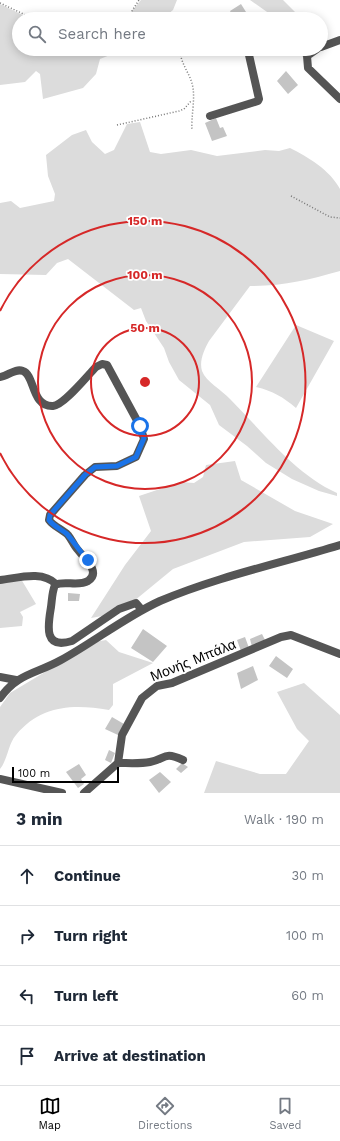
<!DOCTYPE html>
<meta charset="utf-8">
<style>
:root{--surface:#fff;--page:#f2f2f3;--text:#1f2937;--muted:#747a83;--line:#e0e1e3;--accent:#000}
body{margin:0;font-family:"Work Sans",sans-serif;background:var(--page);color:var(--text)}
.scale{position:absolute;left:12px;bottom:10px;width:107px;box-sizing:border-box;padding-left:4px;border:2px solid #000;border-top:0;font-size:11px;line-height:14px;white-space:nowrap;color:#000;-webkit-text-stroke:3px #fff;paint-order:stroke}
.stop{position:absolute;width:12px;height:12px;margin:-9px;border:3px solid #1a73e8;border-radius:50%;background:#fff}
.stop.end{background:#1a73e8;border-color:#fff;box-shadow:0 1px 4px #0008}
.list{margin:0;padding:0;list-style:none}
h2{display:flex;justify-content:space-between;align-items:center;height:52px;margin:0;padding:0 16px;font-size:17px}
h2 small{font-size:13px;font-weight:400;color:var(--muted)}
.list li{display:grid;grid-template-columns:26px 1fr auto;gap:12px;align-items:center;box-sizing:border-box;height:60px;padding:0 16px;border-top:1px solid var(--line)}
.list b{display:block;font-size:15px;white-space:nowrap}
.list em{font-size:13px;font-style:normal;color:var(--muted)}
.icon{flex:none;width:22px;height:22px;fill:none;stroke:currentColor;stroke-width:2;stroke-linecap:round;stroke-linejoin:round}
.map{position:relative;flex:none;width:340px;height:793px;overflow:hidden}
.search{position:absolute;background:var(--surface);box-shadow:0 2px 10px #0003;left:12px;right:12px;top:12px;height:44px;display:flex;align-items:center;gap:10px;box-sizing:border-box;padding:0 14px;border-radius:22px;color:var(--muted);font-size:15px}
.sheet{height:292px;background:var(--surface)}
nav{display:flex;justify-content:space-around;align-items:center;box-sizing:border-box;height:56px;border-top:1px solid var(--line);background:var(--surface);font-size:11px;color:var(--muted)}
nav a{display:grid;justify-items:center;gap:2px}
nav .on{color:var(--accent)}
.map>svg:first-child{display:block}
.green{fill:#dcdcdc}
.building{fill:#c4c4c4}
.lines{fill:none;stroke-linecap:round;stroke-linejoin:round}
.path{stroke:#777;stroke-width:1.5;stroke-dasharray:1 2;stroke-linecap:butt}
.minor{stroke:#555;stroke-width:8}
.route{stroke:#1a73e8;stroke-width:5}
.ring{fill:none;stroke:#d62828;stroke-width:2}
.labels{text-anchor:middle;stroke-width:3.5;stroke-linejoin:round;paint-order:stroke}
.street-label{font-size:14px;fill:#000;stroke:#fff}
.centre{fill:#d62828;stroke:#fff;stroke-width:2}
.ring-label{font-size:12px;text-anchor:middle;font-weight:bold;fill:#d62828;stroke:#fff;stroke-width:3.5;stroke-linejoin:round;paint-order:stroke}
</style>
<div class="map">
<svg width="340" height="793" viewBox="0 0 340 793">
<rect width="100%" height="100%" fill="#fff"/>
<path class="green" d="M141 0H177L173 10 162 19H125Z
M250 0H283L302 19H277Z
M0 4 31 19H19V49H125L100 59 96 74 83 88 43 99 40 74 36 71 25 82 0 85Z
M140 122 150 152 161 154 191 150 217 156 265 150 279 151 290 148C308 157 330 170 340 189V271C308 280 284 286 250 286L209 341C204 350 199 361 202 371 206 382 222 390 230 399 263 432 294 473 337 493V496L319 491 292 479 266 463 247 446 219 425 210 405 179 380 169 362 164 348 146 321 141 308 134 310 68 259 57 263 46 275 0 274V203L11 201 20 208 54 201 55 194 48 176 46 155 72 135 86 130 92 142 105 154 114 150 127 124Z
M296 325 334 341 296 408C283 397 273 391 256 387Z
M235 461 241 480 295 511 333 524 310 537 244 542 173 569 134 601 116 606 102 616 91 618 125 565 151 531 139 496 181 482 194 483 203 477 206 465Z
M21 579 36 604 20 612 23 617 22 626 0 628V583Z
M106 640 119 652 153 663 113 684V705L109 710C73 704 41 705 16 735 8 744 8 759 0 769V707L10 693 95 642Z
M304 683 340 715V793H204L216 761 260 774H286L309 741 297 729 277 692Z"/>
<path class="building" d="M241 4 246 12 234 19 230 11Z
M286 71 298 85 288 94 277 81Z
M216 118 220 128 223 127 227 136 212 141 205 123Z
M68 593 80 594 79 601H68Z
M143 629 167 646 153 662 131 648Z
M262 634 266 642 252 647 250 639Z
M245 637 249 648 241 651 237 640Z
M276 656 293 669 287 678 269 666Z
M253 666 258 680 241 689 237 673Z
M112 717 124 724 118 735 105 729Z
M109 750 115 753 111 763 105 760Z
M182 763 188 767 181 773 176 769Z
M79 764 86 775 81 779 84 784 78 788 66 772Z
M160 772 171 782 159 793 149 780Z"/>
<g class="lines">
<path class="path" d="M0 3 34 19
M123 19 130 14 139 0
M180 49C180 64 191 74 193 88 195 101 191 117 192 130
M117 125 179 111 184 109 191 101
M291 196 330 217 340 218"/>
<path class="minor" d="M321 47 340 40
M296 49 308 54
M317 49 307 56 308 68 340 99
M210 116 258 101 259 99 249 55 251 49
M0 377C8 376 15 368 23 371 35 375 31 407 53 406 64 405 87 376 96 367L102 364 107 365 140 426 144 439 136 457 117 466 95 467 85 475 50 515 49 520C54 527 62 529 68 535 72 540 74 546 78 550 83 557 102 572 88 581 78 587 64 580 55 585 52 592 52 600 51 607 48 625 43 650 72 641L119 609 136 603 142 610
M0 580C18 578 42 570 56 584
M0 677 16 680
M0 698C18 673 36 674 61 660 94 642 125 617 160 601 216 577 281 563 340 545
M118 763C128 763 140 764 150 762 166 759 163 751 183 760
M0 779 62 793
M84 793 118 763 122 735 142 698 157 686 172 683 281 637 291 635 340 654"/>
</g>
<g class="lines">
<path class="route" d="M88 560C80 552 74 542 67 534 61 529 53 526 49 520L50 515 85 475 95 467 117 466 136 457 144 438 140 426"/>
</g>
<g class="ring">
<circle cx="145" cy="382" r="54"/>
<circle cx="145" cy="382" r="107"/>
<path d="M0 311A161 161 0 1 1 0 453"/>
</g>
<g class="labels">
<g class="street-label">
<text transform="translate(193 660) rotate(-22)" y="5">Μονής Μπάλα</text>
</g>
</g>
<circle cx="145" cy="382" r="6" class="centre"/>
<g class="ring-label">
<text x="145" y="225">150 m</text>
<text x="145" y="279">100 m</text>
<text x="145" y="332">50 m</text>
</g>
</svg>
<div class="scale">100 m</div>
<div class="stop" style="left:140px;top:426px"></div>
<div class="stop end" style="left:88px;top:560px"></div>
<div class="search"><svg class="icon" aria-label="search" viewBox="0 0 24 24"><circle cx="10" cy="10" r="6"/><path d="M15 15l6 6"/></svg>Search here</div>
</div>
<section class="sheet">
<h2>3 min<small>Walk · 190 m</small></h2>
<ul class="list">
<li><svg class="icon" aria-label="ahead" viewBox="0 0 24 24"><path d="M12 20V5M6 11l6-6 6 6"/></svg><div><b>Continue</b></div><em>30 m</em></li>
<li><svg class="icon" aria-label="right" viewBox="0 0 24 24"><path d="M7 20v-9h11M14 6l5 5-5 5"/></svg><div><b>Turn right</b></div><em>100 m</em></li>
<li><svg class="icon" aria-label="left" viewBox="0 0 24 24"><path d="M17 20v-9H6M10 6l-5 5 5 5"/></svg><div><b>Turn left</b></div><em>60 m</em></li>
<li><svg class="icon" aria-label="arrive" viewBox="0 0 24 24"><path d="M6 21V4h12l-3 4 3 4H6"/></svg><div><b>Arrive at destination</b></div></li>
</ul>
</section>
<nav>
<a class="on"><svg class="icon" aria-label="map" viewBox="0 0 24 24"><path d="M3 6l6-2 6 2 6-2v14l-6 2-6-2-6 2zM9 4v14M15 6v14"/></svg>Map</a>
<a><svg class="icon" aria-label="directions" viewBox="0 0 24 24"><path d="M12 3l9 9-9 9-9-9zM9 14v-3h6M13 9l2 2-2 2"/></svg>Directions</a>
<a><svg class="icon" aria-label="saved" viewBox="0 0 24 24"><path d="M7 4h10v16l-5-4-5 4z"/></svg>Saved</a>
</nav>
